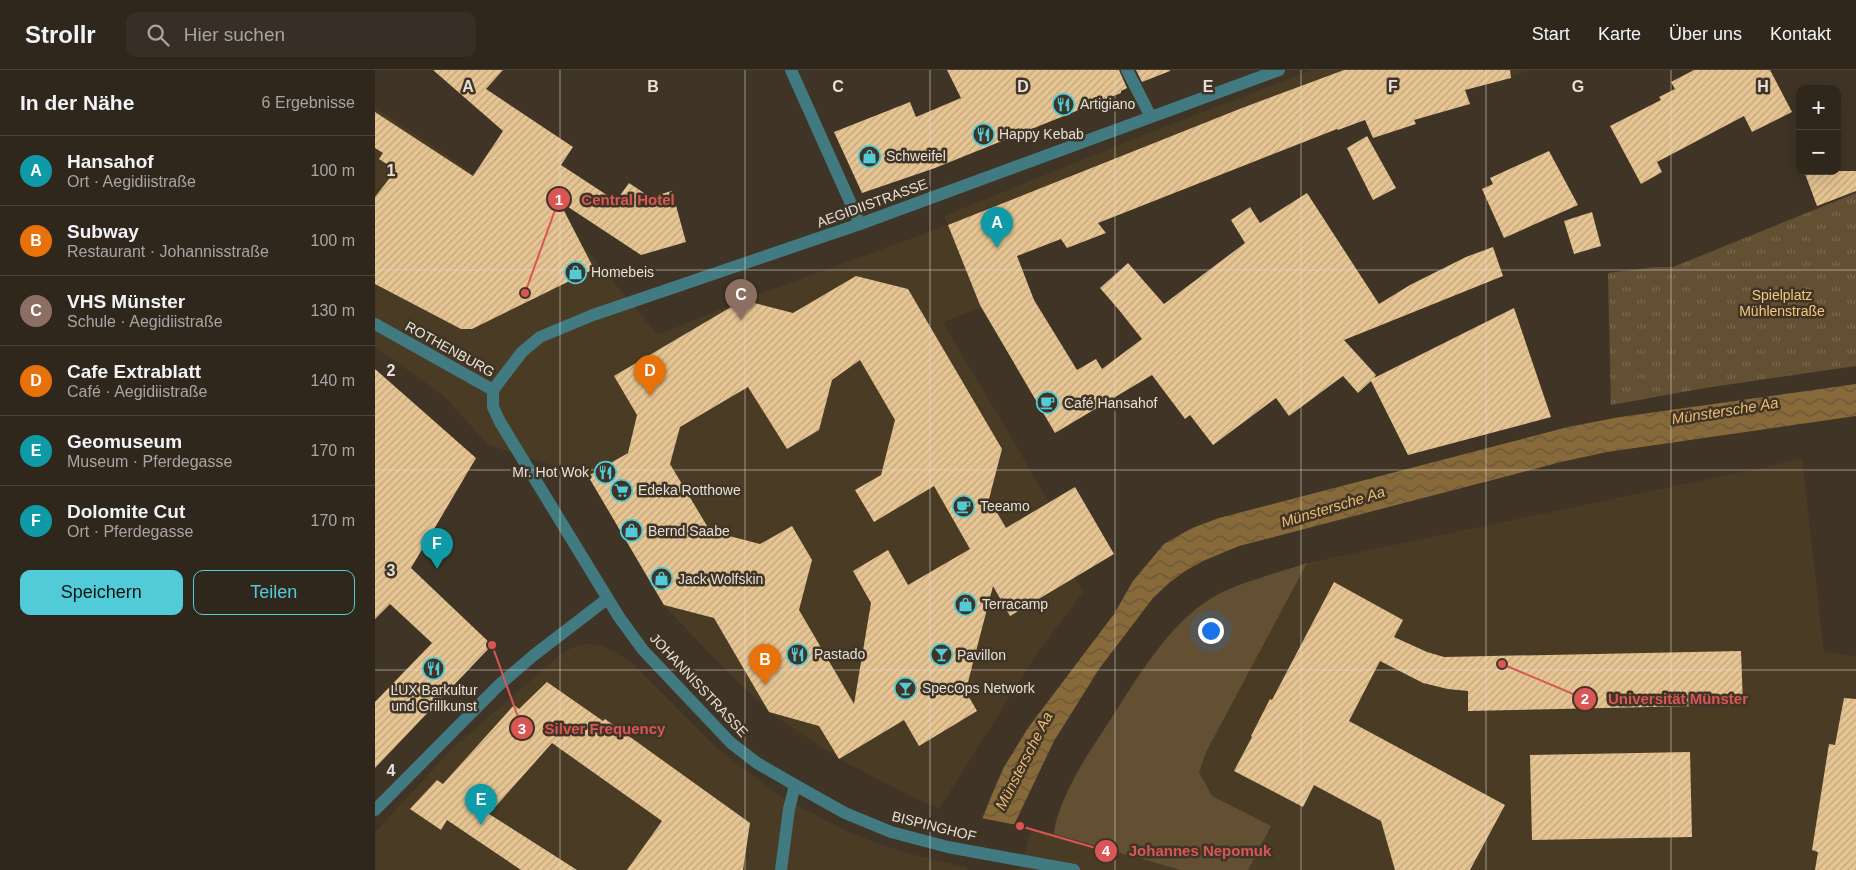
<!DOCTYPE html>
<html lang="de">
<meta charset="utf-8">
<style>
:root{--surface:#2f271c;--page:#372f25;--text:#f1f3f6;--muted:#a7a5a3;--line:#4a443b;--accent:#52cbd9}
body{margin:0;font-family:Arial,sans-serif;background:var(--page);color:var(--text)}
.controls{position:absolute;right:15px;top:15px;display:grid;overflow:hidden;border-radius:10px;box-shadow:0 5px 20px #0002}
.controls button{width:45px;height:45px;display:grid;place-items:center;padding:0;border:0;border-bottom:1px solid var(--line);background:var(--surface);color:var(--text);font:25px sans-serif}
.you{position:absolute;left:835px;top:560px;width:18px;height:18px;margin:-12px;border:4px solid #fff;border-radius:50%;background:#1a73e8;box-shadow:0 0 0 8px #1a73e833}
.badge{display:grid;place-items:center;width:32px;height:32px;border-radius:50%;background:var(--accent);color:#fff;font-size:16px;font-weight:700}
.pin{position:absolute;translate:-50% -41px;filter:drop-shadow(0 1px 2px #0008)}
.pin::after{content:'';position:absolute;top:26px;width:18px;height:15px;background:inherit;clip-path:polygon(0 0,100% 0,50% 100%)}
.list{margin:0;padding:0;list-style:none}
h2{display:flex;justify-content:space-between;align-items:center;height:65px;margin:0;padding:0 20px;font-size:21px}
h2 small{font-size:16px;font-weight:400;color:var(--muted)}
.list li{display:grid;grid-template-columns:32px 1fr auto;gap:15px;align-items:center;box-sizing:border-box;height:70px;padding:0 20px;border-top:1px solid var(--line)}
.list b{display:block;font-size:19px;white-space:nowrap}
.list p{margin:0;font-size:16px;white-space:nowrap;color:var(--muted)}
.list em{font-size:16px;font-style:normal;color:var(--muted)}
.actions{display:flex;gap:10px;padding:15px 20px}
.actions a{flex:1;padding:11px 0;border:1px solid var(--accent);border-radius:10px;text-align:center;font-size:18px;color:var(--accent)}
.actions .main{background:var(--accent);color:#111}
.icon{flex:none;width:28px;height:28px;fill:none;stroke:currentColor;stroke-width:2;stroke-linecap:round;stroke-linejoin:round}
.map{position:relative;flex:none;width:1481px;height:800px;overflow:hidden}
header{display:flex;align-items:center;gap:30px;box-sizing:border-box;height:70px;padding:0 25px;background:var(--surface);border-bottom:1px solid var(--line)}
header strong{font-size:24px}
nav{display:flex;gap:28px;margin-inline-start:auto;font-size:18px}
.search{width:350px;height:45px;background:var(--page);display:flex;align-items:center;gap:12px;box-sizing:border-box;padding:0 18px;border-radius:10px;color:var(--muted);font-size:19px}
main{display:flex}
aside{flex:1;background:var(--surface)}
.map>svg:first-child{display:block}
.built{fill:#4a3b25}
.grass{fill:#635033}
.park{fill:url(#park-tufts)}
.water{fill:url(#water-waves)}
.pier{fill:#3f3425}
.building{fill:url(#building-hatch);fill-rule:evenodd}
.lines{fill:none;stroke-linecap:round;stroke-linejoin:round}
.minor{stroke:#417a81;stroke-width:12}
.grid{fill:none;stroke:#e7e0d7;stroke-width:1;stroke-opacity:0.55}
.labels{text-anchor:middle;stroke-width:5;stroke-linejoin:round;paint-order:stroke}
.poi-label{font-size:14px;fill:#e7e0d7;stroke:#3f3425;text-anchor:start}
.street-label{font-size:14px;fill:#e7e0d7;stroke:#3f3425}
.park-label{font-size:14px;fill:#f7c77e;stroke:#3f3425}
.water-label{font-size:15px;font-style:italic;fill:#ecbc73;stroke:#3f3425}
.grid-label{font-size:16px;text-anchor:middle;font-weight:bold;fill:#e7e0d7;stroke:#3f3425;stroke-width:5;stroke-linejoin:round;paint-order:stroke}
.leader{fill:none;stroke:#da5654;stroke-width:2}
.callout-dot{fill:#da5654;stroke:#3f3425;stroke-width:2}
.mark-label{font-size:15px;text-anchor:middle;font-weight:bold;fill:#fff}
.callout-label{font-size:15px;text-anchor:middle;font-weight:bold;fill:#da5654;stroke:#3f3425;stroke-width:5;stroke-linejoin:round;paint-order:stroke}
</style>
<header>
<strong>Strollr</strong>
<div class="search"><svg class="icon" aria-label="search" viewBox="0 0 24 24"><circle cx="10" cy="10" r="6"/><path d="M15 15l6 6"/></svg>Hier suchen</div>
<nav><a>Start</a><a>Karte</a><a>Über uns</a><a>Kontakt</a></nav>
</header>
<main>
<aside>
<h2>In der Nähe<small>6 Ergebnisse</small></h2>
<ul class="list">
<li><span class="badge" style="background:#0f9aa8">A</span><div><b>Hansahof</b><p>Ort · Aegidiistraße</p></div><em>100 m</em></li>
<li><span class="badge" style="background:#e8710a">B</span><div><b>Subway</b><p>Restaurant · Johannisstraße</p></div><em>100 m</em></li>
<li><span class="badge" style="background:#8d6e63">C</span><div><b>VHS Münster</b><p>Schule · Aegidiistraße</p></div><em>130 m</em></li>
<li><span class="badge" style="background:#e8710a">D</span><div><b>Cafe Extrablatt</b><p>Café · Aegidiistraße</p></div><em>140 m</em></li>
<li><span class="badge" style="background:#0f9aa8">E</span><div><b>Geomuseum</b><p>Museum · Pferdegasse</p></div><em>170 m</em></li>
<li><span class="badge" style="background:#0f9aa8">F</span><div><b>Dolomite Cut</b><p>Ort · Pferdegasse</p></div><em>170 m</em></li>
</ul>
<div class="actions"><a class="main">Speichern</a><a>Teilen</a></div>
</aside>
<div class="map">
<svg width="1481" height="800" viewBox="0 0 1481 800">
<defs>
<pattern id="park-tufts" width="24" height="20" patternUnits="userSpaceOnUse" patternTransform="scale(1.25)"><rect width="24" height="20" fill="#635033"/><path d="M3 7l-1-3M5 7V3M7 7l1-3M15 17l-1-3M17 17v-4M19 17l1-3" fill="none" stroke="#796950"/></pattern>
<pattern id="water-waves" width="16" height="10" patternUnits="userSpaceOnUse" patternTransform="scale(1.25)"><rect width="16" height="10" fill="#886939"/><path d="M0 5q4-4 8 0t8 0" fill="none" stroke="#66563c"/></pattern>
<pattern id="building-hatch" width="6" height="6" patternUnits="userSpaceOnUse" patternTransform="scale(1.25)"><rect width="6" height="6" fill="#e7c592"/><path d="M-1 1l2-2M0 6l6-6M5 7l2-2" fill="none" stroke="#bea47e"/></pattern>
</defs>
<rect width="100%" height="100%" fill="#3f3425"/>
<path class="built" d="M937 0H1156L1091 20 1095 34 1048 47 1035 37 1041 54 1017 38 723 153 731 163 692 178 685 169 638 188 644 192 655 219 568 252 674 432 661 440 708 522 663 582 564 739 535 726 464 689 394 642 346 595 288 535 213 406 113 375 69 326 0 277V37L212 180 283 265 368 230 573 155 569 146 761 68Z
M1427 388 1449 582 1481 586V800H644L657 759 679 764 680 749 707 694 766 602 811 548 836 528 854 519 932 493 1386 398Z
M211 574 225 575 242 583 258 594 343 679 408 728 470 760 507 775 540 785 603 800H0V762L78 678 181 588 196 578Z"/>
<path class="grass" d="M932 493 831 682 824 702 837 726 896 756 873 800H806L679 764C683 728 714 682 734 652 760 611 793 555 835 529 860 513 903 503 932 493Z"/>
<path class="park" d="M1481 123V296L1330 318 1236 335 1233 203 1281 197H1298Z"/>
<path class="water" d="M1481 314V346L1232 382 1186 392 864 476 828 491 810 501 795 512 778 528 724 599 679 671 639 755 594 800 597 774 618 722 629 697 653 658 739 544 758 511 789 474 817 458 844 448 1193 357 1245 347Z"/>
<path class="pier" d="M606 748 642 755 634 800H592L595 774Z"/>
<path class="building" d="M58 0H128L111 19 198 77 186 95 241 131 254 113 275 127 297 121 311 172 266 185 184 131 219 199 97 259H86L0 214V127L21 100 4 89 8 83 0 78V42L98 106 128 61Z
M572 0H744L752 18 746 21V23L560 98 487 123 459 62 535 32 541 47 586 28Z
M761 0H795V1L767 12Z
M969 0H1135L1136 8 1090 20 1095 34 1039 50 1041 54 998 68 990 50 963 60 962 59 723 153 731 163 692 178 686 169 642 186 659 230 702 300 721 289 727 299 767 269 744 240 725 218 753 193 789 234 870 173 856 150 875 137 885 153 932 123 1004 234 1035 215 1091 187 1118 177 1128 206 969 270 1001 305 999 308 1139 238 1176 347 1033 385 996 311 983 323 968 306 914 346 901 328 838 375 815 345 810 349 777 305 680 363 605 235 573 155 867 38Z
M1319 0H1395L1417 42 1377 62 1369 46 1282 92 1287 102 1266 114 1235 56 1286 30 1284 27 1300 19 1296 12Z
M992 66 1021 118 998 130 972 78Z
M1174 81 1203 135 1129 168 1107 119 1118 114 1115 108Z
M1429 101H1481V121L1442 136Z
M1217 142 1226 176 1199 184 1189 151Z
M481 206 533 219 627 379 614 429 631 458 700 417 739 484 635 546 618 516 593 612 587 615 602 641 544 676 529 650 464 689 444 656 394 642 339 548 289 535 213 406 253 383 262 345 239 306 368 230 418 243ZM485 290 520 350 506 405 480 420 499 452 559 416 595 479 533 515 513 480 478 501 496 533 479 634 424 540 437 490 417 456 385 474 335 461 295 394 305 357 373 317 412 379 444 360 457 310Z
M0 299 101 388 36 498 117 575 0 698V632L57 573 15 534 0 549Z
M959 512 1028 550 1019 567 1052 582 1069 587 1366 581 1368 635 1093 641V621L1073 619 1048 613 1005 591 974 651 1130 735 1095 800H1020L1006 751 939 715 928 737 859 701 877 667 876 666 895 629 897 630Z
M172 612 228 651 230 649 375 753 368 800H252L287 751 177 673 114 744 202 800H146L72 750 66 760 35 739 62 710 68 714 139 635 144 639Z
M1469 628 1481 629V800H1440L1443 782 1437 780 1454 674 1460 675Z
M1315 682 1317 767 1157 770 1155 685Z"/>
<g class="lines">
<path class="minor" d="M416 0 485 154
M752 0 776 47
M0 254 118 320
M118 320 147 282 165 267 218 245 485 154 904 0
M118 320V337L125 352 244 547 268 580 356 673 382 693 420 715 470 743 516 762 573 777 699 800
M0 740 124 615 159 585 232 529
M406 800 414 739 420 715"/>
</g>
<path class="grid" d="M185 0V800M370 0V800M555 0V800M740 0V800M926 0V800M1111 0V800M1296 0V800M0 200H1481M0 400H1481M0 600H1481"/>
<defs>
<symbol id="restaurant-ring" viewBox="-11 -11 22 22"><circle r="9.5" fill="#3f3425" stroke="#52cbd9" stroke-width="1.5"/><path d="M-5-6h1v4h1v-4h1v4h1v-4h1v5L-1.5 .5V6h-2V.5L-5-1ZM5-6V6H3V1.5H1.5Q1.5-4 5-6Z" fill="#52cbd9"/></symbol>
<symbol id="shop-ring" viewBox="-11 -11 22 22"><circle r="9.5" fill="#3f3425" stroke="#52cbd9" stroke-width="1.5"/><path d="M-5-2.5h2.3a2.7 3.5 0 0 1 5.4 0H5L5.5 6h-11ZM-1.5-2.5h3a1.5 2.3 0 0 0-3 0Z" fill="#52cbd9"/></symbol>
<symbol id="cafe-ring" viewBox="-11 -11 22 22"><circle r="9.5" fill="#3f3425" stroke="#52cbd9" stroke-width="1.5"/><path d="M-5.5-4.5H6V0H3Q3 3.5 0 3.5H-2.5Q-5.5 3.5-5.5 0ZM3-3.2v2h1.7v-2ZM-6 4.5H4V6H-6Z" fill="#52cbd9"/></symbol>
<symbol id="supermarket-ring" viewBox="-11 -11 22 22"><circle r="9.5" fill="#3f3425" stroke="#52cbd9" stroke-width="1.5"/><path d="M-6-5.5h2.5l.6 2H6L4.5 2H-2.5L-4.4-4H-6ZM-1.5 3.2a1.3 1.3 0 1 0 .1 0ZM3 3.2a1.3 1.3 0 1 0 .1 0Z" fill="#52cbd9"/></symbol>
<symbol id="bar-ring" viewBox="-11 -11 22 22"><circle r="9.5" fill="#3f3425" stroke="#52cbd9" stroke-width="1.5"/><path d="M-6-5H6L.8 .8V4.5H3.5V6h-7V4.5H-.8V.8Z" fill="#52cbd9"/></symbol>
</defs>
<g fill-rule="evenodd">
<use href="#restaurant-ring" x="676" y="22" width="25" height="25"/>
<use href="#restaurant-ring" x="596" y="52" width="25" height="25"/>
<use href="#shop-ring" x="482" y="74" width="25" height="25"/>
<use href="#shop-ring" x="188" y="190" width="25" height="25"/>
<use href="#cafe-ring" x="660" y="320" width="25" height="25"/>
<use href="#restaurant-ring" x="218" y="390" width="25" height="25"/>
<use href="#supermarket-ring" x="234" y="408" width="25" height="25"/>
<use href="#cafe-ring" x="576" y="424" width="25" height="25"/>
<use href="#shop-ring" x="244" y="448" width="25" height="25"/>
<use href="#shop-ring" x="274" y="496" width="25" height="25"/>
<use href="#shop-ring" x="578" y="522" width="25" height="25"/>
<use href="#restaurant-ring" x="410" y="572" width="25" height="25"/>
<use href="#bar-ring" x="554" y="572" width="25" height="25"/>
<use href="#restaurant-ring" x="46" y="586" width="25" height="25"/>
<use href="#bar-ring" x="518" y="606" width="25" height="25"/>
</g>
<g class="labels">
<g class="poi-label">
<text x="705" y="39">Artigiano</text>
<text x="624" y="69">Happy Kebab</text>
<text x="511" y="91">Schweifel</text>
<text x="216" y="207">Homebeis</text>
<text x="689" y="338">Café Hansahof</text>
<text x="214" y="407" text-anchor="end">Mr. Hot Wok</text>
<text x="263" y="425">Edeka Rotthowe</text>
<text x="605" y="441">Teeamo</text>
<text x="273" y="466">Bernd Saabe</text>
<text x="303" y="514">Jack Wolfskin</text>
<text x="607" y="539">Terracamp</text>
<text x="439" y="589">Pastado</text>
<text x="582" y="590">Pavillon</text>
<text x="547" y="623">SpecOps Network</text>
<text x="59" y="625" text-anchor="middle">LUX Barkultur<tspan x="59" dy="16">und Grillkunst</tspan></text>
</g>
<g class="street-label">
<text transform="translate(497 133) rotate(-20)" y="5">AEGIDIISTRASSE</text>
<text transform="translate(75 279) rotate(29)" y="5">ROTHENBURG</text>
<text transform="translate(324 615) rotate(47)" y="5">JOHANNISSTRASSE</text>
<text transform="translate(559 756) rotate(14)" y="5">BISPINGHOF</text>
</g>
<g class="park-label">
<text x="1407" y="230">Spielplatz<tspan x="1407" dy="16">Mühlenstraße</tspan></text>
</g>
<g class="water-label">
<text transform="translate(1350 341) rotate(-9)" y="5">Münstersche Aa</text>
<text transform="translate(958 437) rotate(-17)" y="5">Münstersche Aa</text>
<text transform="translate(649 691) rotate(-63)" y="5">Münstersche Aa</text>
</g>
</g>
<g class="grid-label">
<text x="93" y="22">A</text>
<text x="278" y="22">B</text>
<text x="463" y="22">C</text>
<text x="648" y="22">D</text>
<text x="833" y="22">E</text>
<text x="1018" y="22">F</text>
<text x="1203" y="22">G</text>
<text x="1388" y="22">H</text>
<text x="16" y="106">1</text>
<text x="16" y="306">2</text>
<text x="16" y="506">3</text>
<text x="16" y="706">4</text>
</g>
<path class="leader" d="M150 223L184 129M1127 594L1210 629M117 575L147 658M645 756L731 781"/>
<g class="callout-dot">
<circle cx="150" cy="223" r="5"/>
<circle cx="1127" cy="594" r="5"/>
<circle cx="117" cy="575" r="5"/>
<circle cx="645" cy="756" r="5"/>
<circle cx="184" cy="129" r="12"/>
<circle cx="1210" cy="629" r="12"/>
<circle cx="147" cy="658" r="12"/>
<circle cx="731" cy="781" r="12"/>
</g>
<g class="mark-label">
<text x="184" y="135">1</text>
<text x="1210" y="634">2</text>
<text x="147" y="664">3</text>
<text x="731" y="786">4</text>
</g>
<g class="callout-label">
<text x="253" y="135">Central Hotel</text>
<text x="1303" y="634">Universität Münster</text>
<text x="230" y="664">Silver Frequency</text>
<text x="825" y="786">Johannes Nepomuk</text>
</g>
</svg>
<div class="controls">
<button>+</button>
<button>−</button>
</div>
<div class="you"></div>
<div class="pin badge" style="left:622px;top:178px;background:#0f9aa8">A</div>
<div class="pin badge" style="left:390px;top:615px;background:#e8710a">B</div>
<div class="pin badge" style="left:366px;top:250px;background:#8d6e63">C</div>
<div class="pin badge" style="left:275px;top:326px;background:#e8710a">D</div>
<div class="pin badge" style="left:106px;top:755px;background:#0f9aa8">E</div>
<div class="pin badge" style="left:62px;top:499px;background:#0f9aa8">F</div>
</div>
</main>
